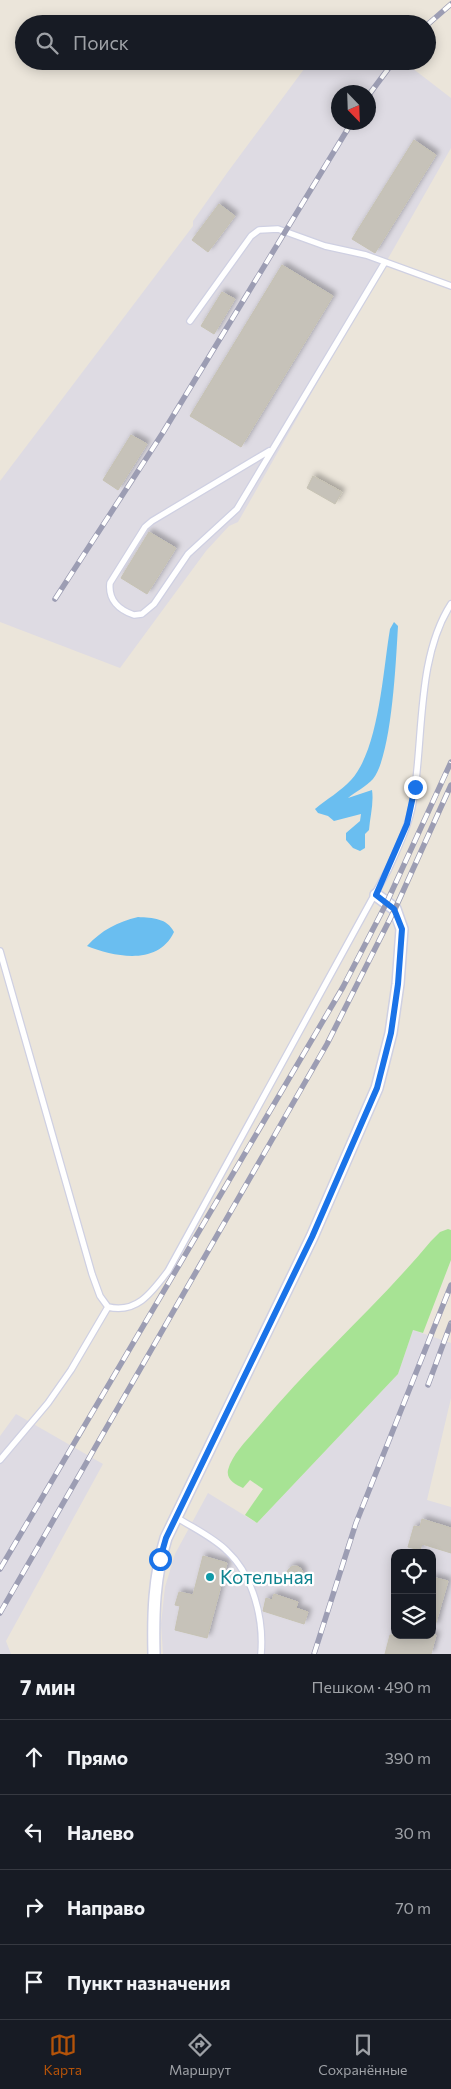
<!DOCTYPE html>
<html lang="ru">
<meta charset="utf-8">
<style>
:root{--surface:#171b24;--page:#20242c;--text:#f1f3f6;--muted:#9ea1a6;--line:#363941;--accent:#b45309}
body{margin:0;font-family:Commissioner,sans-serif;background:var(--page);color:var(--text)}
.controls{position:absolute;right:15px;bottom:15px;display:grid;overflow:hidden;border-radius:10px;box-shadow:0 2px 12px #0003}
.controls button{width:45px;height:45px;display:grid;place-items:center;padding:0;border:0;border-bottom:1px solid var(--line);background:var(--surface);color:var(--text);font:25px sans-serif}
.compass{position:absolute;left:331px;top:85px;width:45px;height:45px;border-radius:50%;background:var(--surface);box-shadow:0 2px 12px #0003;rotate:157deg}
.stop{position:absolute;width:15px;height:15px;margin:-11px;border:4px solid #1a73e8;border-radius:50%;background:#fff}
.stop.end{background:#1a73e8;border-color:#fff;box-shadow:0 1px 5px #0008}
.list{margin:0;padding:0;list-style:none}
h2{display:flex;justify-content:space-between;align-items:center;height:65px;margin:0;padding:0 20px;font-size:21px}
h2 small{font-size:16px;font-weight:400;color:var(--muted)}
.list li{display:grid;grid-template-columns:32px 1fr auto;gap:15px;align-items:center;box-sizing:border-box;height:75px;padding:0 20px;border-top:1px solid var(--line)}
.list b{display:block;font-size:19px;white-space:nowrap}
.list em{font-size:16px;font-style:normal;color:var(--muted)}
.icon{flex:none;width:28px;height:28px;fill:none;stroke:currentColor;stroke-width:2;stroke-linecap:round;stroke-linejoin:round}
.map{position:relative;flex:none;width:451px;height:1654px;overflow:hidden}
.search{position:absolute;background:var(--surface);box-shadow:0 2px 12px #0003;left:15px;right:15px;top:15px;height:55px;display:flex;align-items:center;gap:12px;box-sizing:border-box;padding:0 18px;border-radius:28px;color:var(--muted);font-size:19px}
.sheet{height:365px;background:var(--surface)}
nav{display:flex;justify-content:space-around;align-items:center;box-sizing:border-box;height:70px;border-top:1px solid var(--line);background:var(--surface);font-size:14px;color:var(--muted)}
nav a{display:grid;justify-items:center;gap:2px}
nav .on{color:var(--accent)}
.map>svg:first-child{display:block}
.industrial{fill:#dedbe3;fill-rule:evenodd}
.green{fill:#a7e394}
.water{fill:#6abef0}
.building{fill:#c6c2b9;stroke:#c6c2b3;filter:url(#shadow)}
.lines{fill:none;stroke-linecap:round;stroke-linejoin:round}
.service-casing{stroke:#cfd0e2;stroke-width:8}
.minor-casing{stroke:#cfd0e2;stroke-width:14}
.service{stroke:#fff;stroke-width:5.5}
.minor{stroke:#fff;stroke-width:11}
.rail-casing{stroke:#9c9db3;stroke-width:5.5}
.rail{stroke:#fff;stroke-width:4;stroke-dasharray:11;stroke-linecap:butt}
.route{stroke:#1a73e8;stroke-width:6}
.culture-dot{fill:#0f9aa8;stroke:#fff;stroke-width:2}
.labels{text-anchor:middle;stroke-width:4.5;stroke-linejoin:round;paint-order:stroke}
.culture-label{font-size:19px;fill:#0d838f;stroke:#fff;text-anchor:start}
</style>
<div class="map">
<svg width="451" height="1654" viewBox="0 0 451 1654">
<defs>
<filter id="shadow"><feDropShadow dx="3.5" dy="-3.5" stdDeviation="2.5" flood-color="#0004"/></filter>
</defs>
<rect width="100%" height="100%" fill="#ebe5da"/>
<path class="industrial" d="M310 61H403L451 98V148L238 522 229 526 206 551 120 668 0 622V481L193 226V221L227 173ZM338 92H368V122H338Z
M413 1330 451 1343V1398L427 1500 451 1507V1654H163L161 1624 165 1587 175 1554 208 1493 257 1523 398 1374ZM395 1553H432V1635H395Z
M16 1414 103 1464 6 1641 11 1654H0V1436Z"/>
<path class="green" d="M448 1229 451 1230V1260L423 1333 413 1330 398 1374 257 1523 245 1515 263 1489 250 1480 243 1488C236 1485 226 1480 228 1470 232 1454 249 1438 259 1426 313 1361 377 1306 431 1241L440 1232Z"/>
<path class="water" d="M394 622 398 626C396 659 392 755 373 779 367 786 355 792 348 798L372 790C374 803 370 817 369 830L365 834V848L360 851 353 848 346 840V833L360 821 361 814 334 821 328 816 318 813 315 809C327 799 341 791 351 780 379 750 383 670 390 629Z
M138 917C153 918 167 918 174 932 158 966 115 957 87 946 102 930 117 922 138 917Z"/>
<path class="building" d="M414 140 436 155 375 253 352 239Z
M219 204 235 216 208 252 192 240Z
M282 265 333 296 241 447 190 416Z
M222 292 235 299 214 334 201 326Z
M131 435 147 444 118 490 103 480Z
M313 476 342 492 335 504 307 488Z
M149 532 176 548 147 594 121 578Z
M422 1519 451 1528V1553L422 1544 420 1550 408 1547 414 1526 420 1527Z
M203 1556 227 1563 207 1638 175 1630 180 1606 175 1605 179 1592 193 1595Z
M287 1574a8 8 0 1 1 16 0a8 8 0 1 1-16 0Z
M432 1577 448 1581 435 1626 432 1625Z
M274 1594 298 1602 296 1608 308 1612 304 1624 263 1611 266 1598 272 1600Z
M390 1635H436L431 1654H385Z"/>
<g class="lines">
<defs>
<path id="service" d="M190 321 251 236 259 230 278 229 325 246 366 255 451 286
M269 451 152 521 145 527 110 583C108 600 119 610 134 615L142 614 154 604 188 554 237 509 385 262
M0 951 92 1274 100 1296 108 1307C137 1314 152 1292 168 1271L388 870C398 848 409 825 413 802 424 739 416 658 451 604
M0 1460 48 1403 71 1370 108 1307
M176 1517C193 1528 213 1537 227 1551 253 1575 264 1619 261 1654"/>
<path id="minor" d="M154 1654C153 1614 154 1577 166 1538L312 1237 377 1088 391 1033 398 984 402 929 395 909 376 895"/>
</defs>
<use href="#service" class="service-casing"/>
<use href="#minor" class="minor-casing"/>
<use href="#service" class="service"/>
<use href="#minor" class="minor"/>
<defs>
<path id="rail" d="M427 25 451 4
M368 96 394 61
M55 599 162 434 352 122
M428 1385 451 1323
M0 1569 343 987 386 904 451 762
M0 1613 327 1044 395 909 451 785
M314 1654 356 1523 451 1285"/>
</defs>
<use href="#rail" class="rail-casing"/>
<use href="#rail" class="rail"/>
</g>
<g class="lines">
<path class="route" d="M160 1559 166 1538 312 1237 377 1088 391 1033 398 984 402 929 394 909 376 895 407 824 415 787"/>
</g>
<circle class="culture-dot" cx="210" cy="1577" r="5"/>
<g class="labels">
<g class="culture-label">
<text x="220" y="1584">Котельная</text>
</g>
</g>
</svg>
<div class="controls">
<button><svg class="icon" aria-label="locate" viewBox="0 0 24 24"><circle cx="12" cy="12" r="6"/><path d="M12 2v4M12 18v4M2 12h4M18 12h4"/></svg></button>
<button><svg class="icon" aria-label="layers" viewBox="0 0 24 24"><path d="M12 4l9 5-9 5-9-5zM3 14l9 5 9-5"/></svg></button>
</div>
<svg class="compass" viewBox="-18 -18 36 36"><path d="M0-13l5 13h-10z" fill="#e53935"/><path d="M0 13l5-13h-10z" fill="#9ea1a6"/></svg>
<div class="stop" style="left:160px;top:1559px"></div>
<div class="stop end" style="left:415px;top:787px"></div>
<div class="search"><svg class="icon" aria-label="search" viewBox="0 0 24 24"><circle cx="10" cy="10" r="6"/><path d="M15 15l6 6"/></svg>Поиск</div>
</div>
<section class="sheet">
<h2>7 мин<small>Пешком · 490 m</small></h2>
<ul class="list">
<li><svg class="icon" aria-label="ahead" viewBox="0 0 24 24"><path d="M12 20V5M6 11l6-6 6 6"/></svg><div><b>Прямо</b></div><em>390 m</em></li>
<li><svg class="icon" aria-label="left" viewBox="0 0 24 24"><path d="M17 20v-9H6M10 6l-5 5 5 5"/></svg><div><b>Налево</b></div><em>30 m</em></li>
<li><svg class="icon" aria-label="right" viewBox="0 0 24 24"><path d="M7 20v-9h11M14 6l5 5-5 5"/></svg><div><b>Направо</b></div><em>70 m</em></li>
<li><svg class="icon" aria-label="arrive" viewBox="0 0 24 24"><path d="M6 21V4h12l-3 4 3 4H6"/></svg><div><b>Пункт назначения</b></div></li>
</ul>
</section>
<nav>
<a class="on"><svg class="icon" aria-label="map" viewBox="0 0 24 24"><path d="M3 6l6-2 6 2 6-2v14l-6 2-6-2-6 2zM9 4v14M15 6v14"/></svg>Карта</a>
<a><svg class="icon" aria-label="directions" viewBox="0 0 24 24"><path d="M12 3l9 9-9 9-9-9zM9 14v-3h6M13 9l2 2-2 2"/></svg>Маршрут</a>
<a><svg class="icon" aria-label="saved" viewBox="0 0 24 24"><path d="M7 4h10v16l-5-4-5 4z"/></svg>Сохранённые</a>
</nav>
